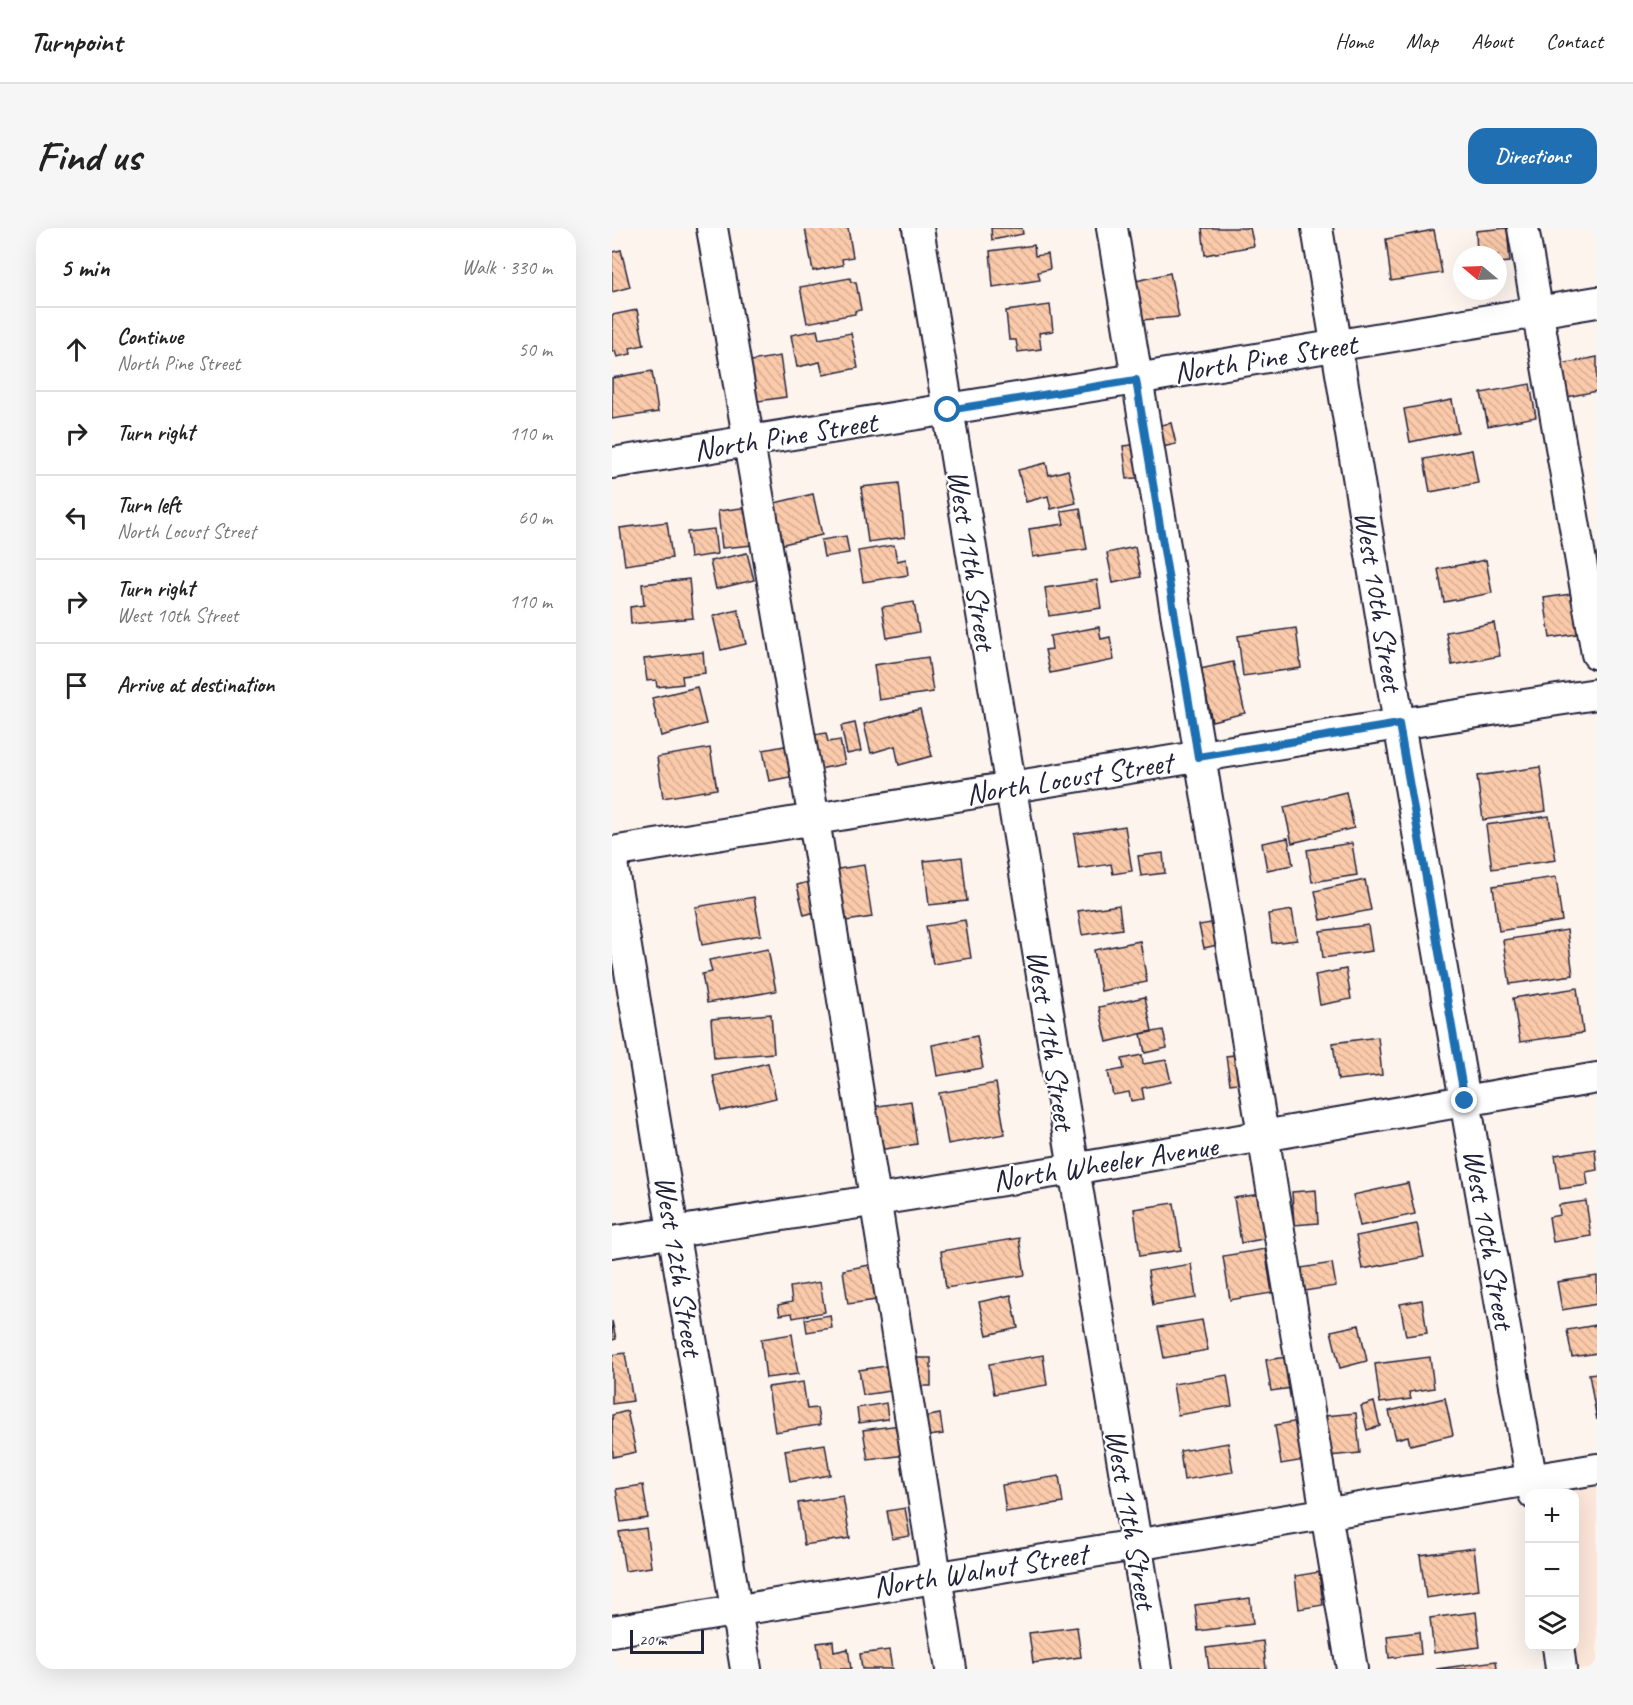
<!DOCTYPE html>
<meta charset="utf-8">
<style>
:root{--surface:#fff;--page:#f6f6f6;--text:#222;--muted:#767676;--line:#e0e0e0;--accent:#1f6fb2}
body{margin:0;font-family:Caveat,sans-serif;background:var(--page);color:var(--text)}
.controls{position:absolute;right:18px;bottom:18px;display:grid;overflow:hidden;border-radius:12px;box-shadow:0 6px 24px #0002}
.controls button{width:54px;height:54px;display:grid;place-items:center;padding:0;border:0;border-bottom:2px solid var(--line);background:var(--surface);color:var(--text);font:30px sans-serif}
.compass{position:absolute;left:841px;top:18px;width:54px;height:54px;border-radius:50%;background:var(--surface);box-shadow:0 6px 24px #0002;rotate:289deg}
.scale{position:absolute;left:18px;bottom:15px;width:74px;box-sizing:border-box;padding-left:6px;border:3px solid #22223b;border-top:0;font-size:16px;line-height:21px;white-space:nowrap;color:#22223b;-webkit-text-stroke:4px #fff;paint-order:stroke}
.stop{position:absolute;width:18px;height:18px;margin:-14px;border:4px solid #1f6fb2;border-radius:50%;background:#fff}
.stop.end{background:#1f6fb2;border-color:#fff;box-shadow:0 2px 6px #0008}
.list{margin:0;padding:0;list-style:none}
h2{display:flex;justify-content:space-between;align-items:center;height:78px;margin:0;padding:0 24px;font-size:26px}
h2 small{font-size:20px;font-weight:400;color:var(--muted)}
.list li{display:grid;grid-template-columns:39px 1fr auto;gap:18px;align-items:center;box-sizing:border-box;height:84px;padding:0 24px;border-top:2px solid var(--line)}
.list b{display:block;font-size:22px;white-space:nowrap}
.list p{margin:0;font-size:20px;white-space:nowrap;color:var(--muted)}
.list em{font-size:20px;font-style:normal;color:var(--muted)}
.icon{flex:none;width:33px;height:33px;fill:none;stroke:currentColor;stroke-width:2;stroke-linecap:round;stroke-linejoin:round}
.map{position:relative;flex:none;width:985px;height:1441px;overflow:hidden;border-radius:18px}
header{display:flex;align-items:center;gap:36px;box-sizing:border-box;height:84px;padding:0 30px;background:var(--surface);border-bottom:2px solid var(--line)}
header strong{font-size:28px}
nav{display:flex;gap:33px;margin-inline-start:auto;font-size:21px}
.intro{display:flex;align-items:center;justify-content:space-between;box-sizing:border-box;height:144px;padding:0 36px}
h1{margin:0;font-size:42px}
.button{padding:15px 27px;border-radius:18px;background:var(--accent);color:#fff;font-size:21px;font-weight:700}
main{display:flex;gap:36px;padding:0 36px}
aside{flex:1;background:var(--surface);border-radius:18px;box-shadow:0 6px 24px #0002}
.map>svg:first-child{display:block}
.built{fill:#fde7da}
.building{fill:url(#building-back-hatch);stroke:#22223b;stroke-width:1.5}
.lines{fill:none;stroke-linecap:round;stroke-linejoin:round}
.minor-casing{stroke:#22223b;stroke-width:34}
.minor{stroke:#fff;stroke-width:30}
.route{stroke:#1f6fb2;stroke-width:8}
.labels{text-anchor:middle;stroke-width:4.5;stroke-linejoin:round;paint-order:stroke}
.street-label{font-size:30px;fill:#22223b;stroke:#fff}
</style>
<header>
<strong>Turnpoint</strong>
<nav><a>Home</a><a>Map</a><a>About</a><a>Contact</a></nav>
</header>
<div class="intro"><h1>Find us</h1><a class="button">Directions</a></div>
<main>
<aside>
<h2>5 min<small>Walk · 330 m</small></h2>
<ul class="list">
<li><svg class="icon" aria-label="ahead" viewBox="0 0 24 24"><path d="M12 20V5M6 11l6-6 6 6"/></svg><div><b>Continue</b><p>North Pine Street</p></div><em>50 m</em></li>
<li><svg class="icon" aria-label="right" viewBox="0 0 24 24"><path d="M7 20v-9h11M14 6l5 5-5 5"/></svg><div><b>Turn right</b></div><em>110 m</em></li>
<li><svg class="icon" aria-label="left" viewBox="0 0 24 24"><path d="M17 20v-9H6M10 6l-5 5 5 5"/></svg><div><b>Turn left</b><p>North Locust Street</p></div><em>60 m</em></li>
<li><svg class="icon" aria-label="right" viewBox="0 0 24 24"><path d="M7 20v-9h11M14 6l5 5-5 5"/></svg><div><b>Turn right</b><p>West 10th Street</p></div><em>110 m</em></li>
<li><svg class="icon" aria-label="arrive" viewBox="0 0 24 24"><path d="M6 21V4h12l-3 4 3 4H6"/></svg><div><b>Arrive at destination</b></div></li>
</ul>
</aside>
<div class="map">
<svg width="985" height="1441" viewBox="0 0 985 1441">
<defs>
<pattern id="building-back-hatch" width="6" height="6" patternUnits="userSpaceOnUse" patternTransform="scale(1.5)"><rect width="6" height="6" fill="#facaaa"/><path d="M-1 5l2 2M0 0l6 6M5-1l2 2" fill="none" stroke="#d6ad93"/></pattern>
</defs>
<rect width="100%" height="100%" fill="#fef4ee"/>
<filter id="ink" filterUnits="userSpaceOnUse"><feTurbulence type="fractalNoise" baseFrequency=".0167" numOctaves="2"/><feDisplacementMap in="SourceGraphic" scale="12" xChannelSelector="R" yChannelSelector="G"/><feConvolveMatrix kernelMatrix="1 2 1 2 8 2 1 2 1" color-interpolation-filters="sRGB"/></filter>
<g filter="url(#ink)">
<path class="built" d="M985 1247V1441H964L960 1419 963 1418V1266L935 1265 933 1255Z"/>
<path class="building" d="M193 0H236L241 29 230 31 231 37 201 43Z
M379 0H410L411 6 380 12Z
M590 0H638L642 18 593 27Z
M895 0 898 34 886 35V27H865L864 3Z
M822 2 830 45 779 53 774 11Z
M422 17 423 28 436 26 438 41 426 44 428 52 381 59 378 23Z
M9 22 18 59 0 64V24Z
M558 45 567 89 529 92 524 53Z
M238 50 239 54H244L249 82 243 83V86L195 95 188 59Z
M438 77 441 103 427 105 429 121 406 124 404 112H397L394 83Z
M25 82 32 117 18 120 19 126 5 129 3 123 0 124V87Z
M205 102 207 111 239 105 246 140 211 147 208 134 185 139 179 107Z
M168 128 174 169 139 174 133 134Z
M985 129V163L950 170 944 137Z
M40 143 46 184 0 191V150Z
M918 156 924 189 876 198 869 165Z
M840 172 846 204 798 214 792 181Z
M559 195 564 216 550 219 545 198Z
M528 216 532 249 515 251 511 218Z
M860 222 866 255 818 264 812 231Z
M434 235 437 247 456 242 464 275 439 281 436 268 414 274 406 242Z
M287 255 293 309 256 314 249 259Z
M201 266 210 307 163 318 154 277Z
M137 279 141 317 110 320 106 283Z
M468 280 475 321 421 329 417 301 452 296 449 283Z
M55 294 60 330 13 337 8 300Z
M102 301 105 326 78 330 75 304Z
M234 308 237 325 212 329 209 312Z
M282 317 285 333 294 331 296 347 251 354 246 323Z
M523 319 529 349 501 355 495 325Z
M135 325 142 352 104 361 98 333Z
M874 332 880 365 832 374 826 341Z
M77 351 81 390 19 396 18 379 32 377 30 356Z
M485 352 489 380 437 388 433 360Z
M965 365 971 405 938 410 932 370Z
M302 374 307 404 275 410 270 379Z
M126 382 134 416 109 422 101 388Z
M882 395 888 428 840 437 834 404Z
M487 399 489 411 498 409 502 432 438 445 433 422 440 421 438 408Z
M684 400 689 440 631 448 626 408Z
M91 424 93 445 70 448 71 456 45 459 44 452 35 453 32 431Z
M316 429 321 464 267 472 262 437Z
M621 434 633 485 600 493 588 441Z
M85 459 94 496 49 508 40 470Z
M308 481 320 528 287 537 283 518 259 525 252 496Z
M243 495 249 523 235 526 229 498Z
M214 505 216 514 228 512 233 536 207 541 201 507Z
M178 517 183 548 157 553 151 522Z
M98 520 105 561 51 570 45 529Z
M928 539 934 583 871 592 865 548Z
M734 564 742 600 680 615 672 579Z
M937 588 944 632 880 641 874 597Z
M513 598 520 643 501 646 499 636 467 641 462 606Z
M676 610 681 637 655 642 650 615Z
M740 615 745 647 700 654 695 622Z
M551 625 553 645 529 648 526 628Z
M350 629 355 673 317 677 312 633Z
M252 637 260 689 228 694 220 642Z
M944 649 950 693 887 703 881 658Z
M204 652 211 682 192 687 185 657Z
M753 652 759 682 709 692 703 663Z
M142 669 149 707 90 717 83 679Z
M507 677 510 701 470 707 466 683Z
M680 682 685 712 660 715 656 686Z
M353 692 359 730 321 736 314 698Z
M610 693 614 715 592 720 587 697Z
M756 697 760 723 711 730 708 703Z
M955 702 961 747 898 756 891 712Z
M528 713 535 754 489 763 482 722Z
M156 721 164 763 95 775 90 746 100 744 97 732Z
M734 741 739 771 708 777 703 747Z
M965 760 971 805 908 814 901 770Z
M533 769 540 803 495 814 487 779Z
M159 786 162 825 102 830 99 791Z
M551 802 555 820 533 825 529 806Z
M365 808 371 840 325 848 320 817Z
M766 809 770 847 726 852 721 815Z
M630 826 634 854 618 856 614 828Z
M530 827 531 836 554 832 559 854 530 860 532 871 519 873 517 864 501 867 496 844 512 841 510 831Z
M156 835 164 870 109 883 101 848Z
M384 855 393 906 336 916 327 865Z
M299 873 305 916 260 923 254 880Z
M983 921 985 942 974 944 976 957 948 961 943 927Z
M796 955 803 986 748 998 741 967Z
M704 962 706 995 682 997 680 964Z
M655 965 662 1009 629 1015 622 970Z
M974 973 979 1008 941 1014 937 989 948 987 947 977Z
M562 975 569 1022 528 1028 522 981Z
M805 996 812 1029 750 1041 744 1008Z
M407 1010 413 1047 334 1060 329 1023Z
M653 1021 660 1065 618 1072 611 1028Z
M720 1035 724 1058 693 1063 689 1040Z
M579 1036 584 1070 541 1077 536 1043Z
M258 1037 264 1072 236 1076 231 1042Z
M985 1048V1076L950 1082 945 1054Z
M208 1054 213 1084 181 1090 180 1085 168 1087 166 1077 180 1074 178 1059Z
M399 1067 406 1100 375 1107 367 1074Z
M810 1072 815 1105 794 1108 788 1076Z
M218 1087 220 1100 195 1104 193 1091Z
M590 1092 596 1122 552 1130 546 1099Z
M0 1093 4 1111 0 1112Z
M747 1097 755 1133 728 1140 719 1103Z
M985 1097V1125L960 1129 955 1102Z
M180 1106 186 1146 154 1150 149 1111Z
M13 1125 21 1173 0 1176V1127Z
M431 1127 435 1157 382 1166 377 1136Z
M682 1128 687 1159 659 1163 654 1132Z
M818 1129 822 1160 797 1164 799 1171 768 1175 763 1136Z
M298 1130H319V1158H299Z
M274 1138 278 1163 251 1167 247 1142Z
M985 1145V1192L977 1146Z
M615 1147 620 1178 566 1187 561 1156Z
M191 1154 195 1181 205 1180 208 1197 163 1204 156 1159Z
M833 1170 841 1207 798 1217 796 1208 784 1211 777 1183Z
M762 1174 768 1198 755 1202 749 1178Z
M274 1175 276 1191 247 1195 245 1180Z
M15 1183 24 1224 1 1229 0 1187Z
M744 1185 748 1225 717 1228 713 1188Z
M328 1186 331 1206 309 1209 306 1190Z
M693 1192 699 1231 669 1236 663 1197Z
M288 1197 293 1227 256 1232 251 1202Z
M616 1215 621 1244 572 1252 568 1223Z
M213 1216 218 1247 178 1254 173 1222Z
M447 1248 451 1275 394 1284 390 1257Z
M31 1257 36 1290 9 1294 4 1261Z
M231 1268 238 1310 192 1317 186 1275Z
M293 1280 298 1308 280 1311 275 1283Z
M34 1300 39 1339 13 1343 7 1304Z
M862 1320 867 1362 814 1370 808 1327Z
M707 1344 711 1377 687 1381 683 1348Z
M638 1370 641 1396 586 1403 583 1377Z
M864 1384 868 1419 822 1425 818 1390Z
M465 1399 469 1429 421 1435 417 1405Z
M807 1404 809 1426 777 1430 775 1408Z
M221 1413 222 1424 236 1421 239 1441H209L205 1415Z
M651 1413 654 1441H597L594 1420Z
M277 1422 280 1441H250L248 1426Z
M884 1433 885 1441H824Z"/>
<g class="lines">
<defs>
<path id="minor" d="M100 0 202 592 339 1441
M306 0 545 1441
M500 0 740 1441
M705 0 787 496 922 1266
M911 0 985 426
M0 235 524 151 985 74
M0 624 787 496 985 466
M0 635 134 1441
M0 1014 461 941 985 850
M0 1403 985 1241
M946 1418 949 1441"/>
</defs>
<use href="#minor" class="minor-casing"/>
<use href="#minor" class="minor"/>
</g>
</g>
<g class="lines" filter="url(#ink)">
<path class="route" d="M336 182 524 152 586 529 787 496 853 873"/>
</g>
<g class="labels">
<g class="street-label">
<text transform="translate(653 130) rotate(-9)" y="10">North Pine Street</text>
<text transform="translate(173 208) rotate(-9)" y="10">North Pine Street</text>
<text transform="translate(360 332) rotate(81)" y="10">West 11th Street</text>
<text transform="translate(767 373) rotate(81)" y="10">West 10th Street</text>
<text transform="translate(457 550) rotate(-9)" y="10">North Locust Street</text>
<text transform="translate(439 812) rotate(81)" y="10">West 11th Street</text>
<text transform="translate(493 935) rotate(-9)" y="10">North Wheeler Avenue</text>
<text transform="translate(877 1011) rotate(80)" y="10">West 10th Street</text>
<text transform="translate(67 1038) rotate(81)" y="10">West 12th Street</text>
<text transform="translate(519 1291) rotate(80)" y="10">West 11th Street</text>
<text transform="translate(368 1342) rotate(-9)" y="10">North Walnut Street</text>
</g>
</g>
</svg>
<div class="controls">
<button>+</button>
<button>−</button>
<button><svg class="icon" aria-label="layers" viewBox="0 0 24 24"><path d="M12 4l9 5-9 5-9-5zM3 14l9 5 9-5"/></svg></button>
</div>
<svg class="compass" viewBox="-18 -18 36 36"><path d="M0-13l5 13h-10z" fill="#e53935"/><path d="M0 13l5-13h-10z" fill="#767676"/></svg>
<div class="scale">20 m</div>
<div class="stop" style="left:336px;top:182px"></div>
<div class="stop end" style="left:853px;top:873px"></div>
</div>
</main>
